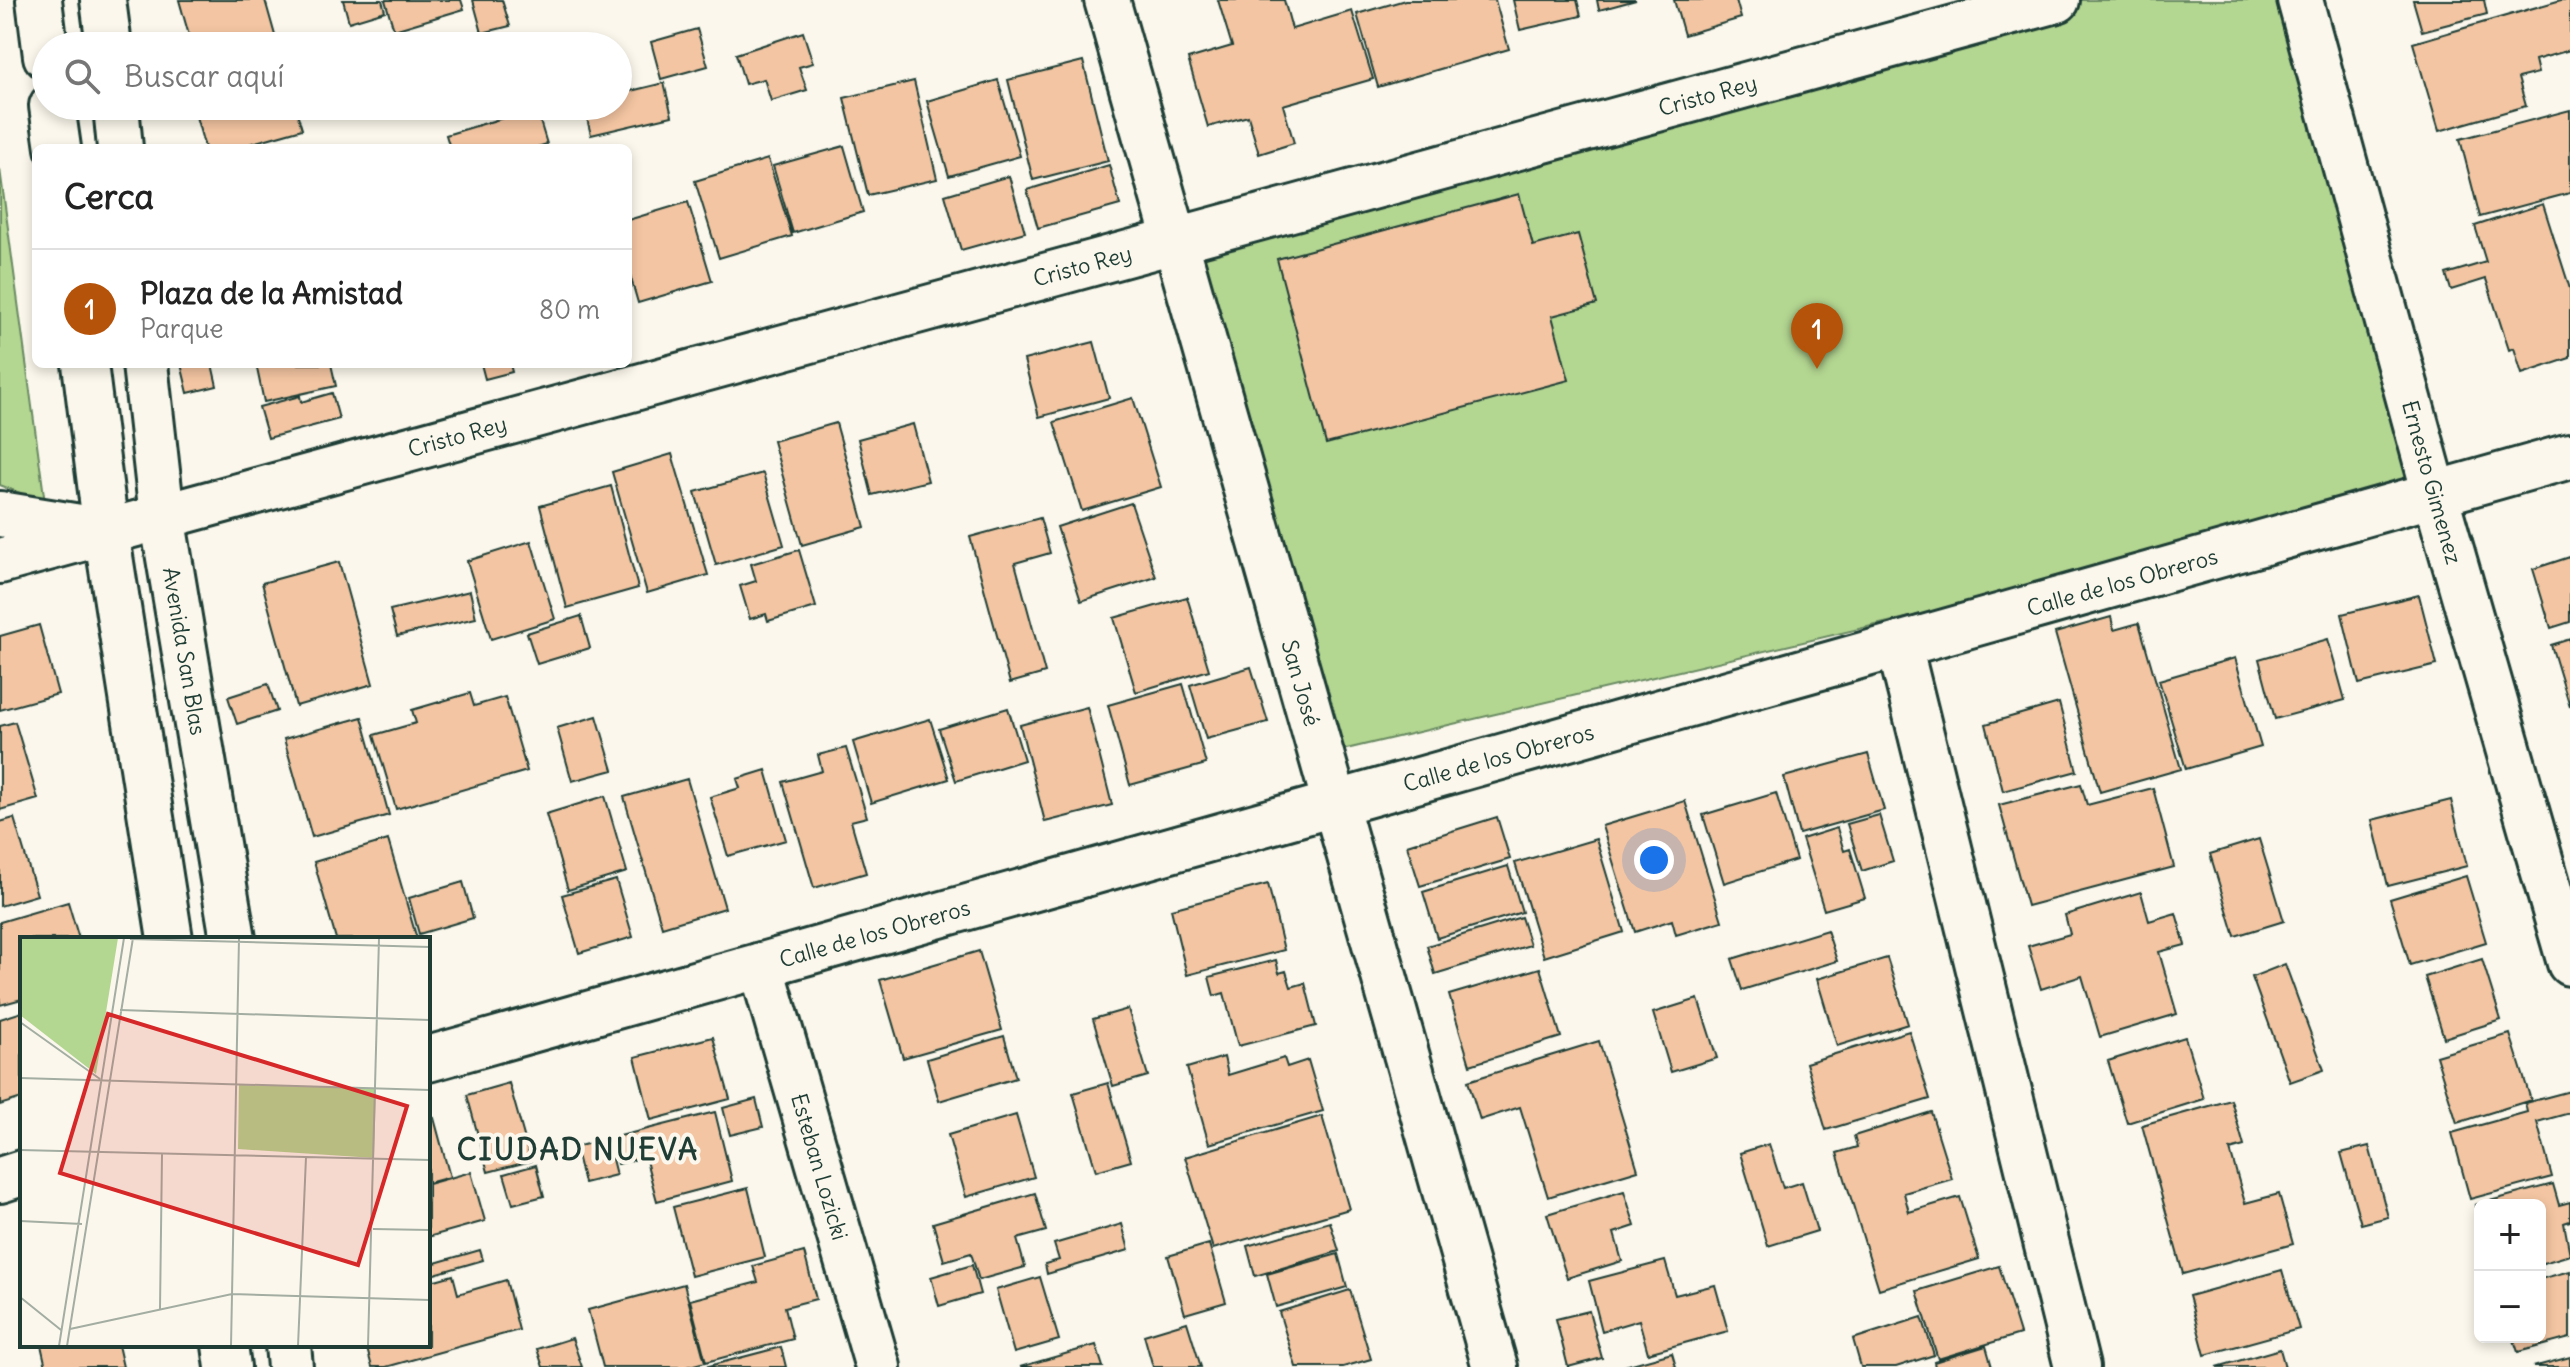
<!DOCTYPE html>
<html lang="es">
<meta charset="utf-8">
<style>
:root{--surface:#fff;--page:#f2f2f2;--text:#222;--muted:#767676;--line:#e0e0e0;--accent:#b45309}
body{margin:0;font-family:Delius,sans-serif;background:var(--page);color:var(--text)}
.controls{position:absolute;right:24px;bottom:24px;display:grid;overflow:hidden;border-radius:12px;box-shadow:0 4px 12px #0003}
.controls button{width:72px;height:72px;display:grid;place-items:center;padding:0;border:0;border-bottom:2px solid var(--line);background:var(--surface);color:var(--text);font:40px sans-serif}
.you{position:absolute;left:1654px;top:860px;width:28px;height:28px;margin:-20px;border:6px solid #fff;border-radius:50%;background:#1a73e8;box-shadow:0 0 0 12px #1a73e833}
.badge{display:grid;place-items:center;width:52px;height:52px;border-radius:50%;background:var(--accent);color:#fff;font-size:26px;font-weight:700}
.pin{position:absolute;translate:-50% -66px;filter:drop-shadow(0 2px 4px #0008)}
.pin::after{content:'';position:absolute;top:42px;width:28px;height:24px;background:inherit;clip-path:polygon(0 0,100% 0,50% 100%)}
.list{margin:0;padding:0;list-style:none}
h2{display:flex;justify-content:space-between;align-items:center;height:104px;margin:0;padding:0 32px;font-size:34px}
h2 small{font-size:26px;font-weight:400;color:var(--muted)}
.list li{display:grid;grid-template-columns:52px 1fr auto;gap:24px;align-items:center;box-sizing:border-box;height:120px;padding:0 32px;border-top:2px solid var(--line)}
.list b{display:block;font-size:30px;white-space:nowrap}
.list p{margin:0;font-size:26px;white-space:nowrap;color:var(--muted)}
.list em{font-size:26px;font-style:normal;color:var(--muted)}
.icon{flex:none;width:44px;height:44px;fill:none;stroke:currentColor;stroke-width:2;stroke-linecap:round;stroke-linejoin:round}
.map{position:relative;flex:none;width:2570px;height:1367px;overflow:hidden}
.search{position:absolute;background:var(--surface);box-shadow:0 4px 12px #0003;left:32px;top:32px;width:600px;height:88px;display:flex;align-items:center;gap:20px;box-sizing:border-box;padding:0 28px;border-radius:44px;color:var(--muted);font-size:30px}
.panel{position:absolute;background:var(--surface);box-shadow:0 4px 12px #0003;left:32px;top:144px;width:600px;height:224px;border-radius:12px}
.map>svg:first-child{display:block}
.green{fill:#b3d691;stroke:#698a62;stroke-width:2}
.building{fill:#f3c5a2;stroke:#1f3d34;stroke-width:2}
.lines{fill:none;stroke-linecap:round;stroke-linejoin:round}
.minor-casing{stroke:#1f3d34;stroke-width:50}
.tertiary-casing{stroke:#1f3d34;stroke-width:50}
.minor{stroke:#fbf7ec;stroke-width:44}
.tertiary{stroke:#fbf7ec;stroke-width:44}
.labels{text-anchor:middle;stroke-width:8;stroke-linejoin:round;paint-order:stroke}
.street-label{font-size:22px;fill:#1f3d34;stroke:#fbf7ec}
.district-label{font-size:30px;font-weight:bold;letter-spacing:2px;fill:#1f3d34;stroke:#fbf7ec}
.inset-road{fill:none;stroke:#a3ada2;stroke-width:2}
.view{fill:#d62828;fill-opacity:0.15;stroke:#d62828;stroke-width:4}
.inset-edge{fill:none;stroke:#1f3d34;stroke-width:4}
</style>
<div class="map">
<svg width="2570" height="1367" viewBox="0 0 2570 1367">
<rect width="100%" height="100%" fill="#fbf7ec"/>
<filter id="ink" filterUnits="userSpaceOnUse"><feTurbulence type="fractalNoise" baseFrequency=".0125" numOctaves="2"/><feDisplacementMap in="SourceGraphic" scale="16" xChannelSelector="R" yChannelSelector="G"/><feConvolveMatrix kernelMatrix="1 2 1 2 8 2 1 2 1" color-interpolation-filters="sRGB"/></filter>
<g filter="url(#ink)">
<path class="green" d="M2065 0H2300L2435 494 1342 750 1197 245Z
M0 169 45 503 0 485Z"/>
<path class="building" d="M179 0H265L278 46H192Z
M343 0H382L385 11 349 22Z
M385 0H461L464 9 394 30Z
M473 0H502L510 26 482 33Z
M1218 0H1284L1292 29 1352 11 1373 79 1283 105 1294 143 1259 154 1248 116 1208 127 1188 59 1232 46Z
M1405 0H1495L1509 49 1378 87 1357 14Z
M1513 0H1577L1581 16 1520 30Z
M1597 0H1636L1599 10Z
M1674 0H1736L1741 18 1684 35Z
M2413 0H2484L2487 14 2422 31Z
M2561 0H2570V50L2535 60 2538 73 2518 78 2526 106 2439 131 2413 43Z
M697 29 708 66 661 79 651 42Z
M803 32 813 63 799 67 807 90 771 101 764 79 745 84 736 54Z
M1083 61 1108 161 1033 180 1008 80Z
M998 80 1020 156 949 176 927 101Z
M914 81 937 179 868 195 844 98Z
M664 83 672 116 591 135 584 106H618V94Z
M193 106H295L302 129 235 148H205Z
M536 108 547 144 534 148H450L446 135Z
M2570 110V193L2480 217 2460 139Z
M844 146 863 212 793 233 773 166Z
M768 159 792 236 719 258 695 181Z
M1109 165 1120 205 1038 228 1027 190Z
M1009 176 1025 232 961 250 945 195Z
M1519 194 1533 246 1578 234 1597 304 1552 316 1569 380 1326 444 1277 259Z
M688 202 712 281 638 303 628 268V220Z
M2543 204 2570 289V358L2522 374 2514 348 2509 350 2486 279 2451 290 2446 274 2486 262 2475 226Z
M1094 342 1109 398 1039 417 1024 360Z
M181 364H212L217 386 188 393Z
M256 364H331L336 386 264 402Z
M481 364H510L512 372 485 379Z
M332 393 339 419 268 438 259 407 300 396 301 402Z
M1133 398 1161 487 1082 511 1054 422Z
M836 423 865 527 802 545 773 441Z
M913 424 928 481 872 495 858 439Z
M672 454 708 575 647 593 612 472Z
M763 473 784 545 716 565 695 492Z
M611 486 638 588 567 608 540 506Z
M1131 503 1156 577 1081 601 1057 527Z
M1040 518 1050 553 1015 563 1045 673 1010 683 970 537Z
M531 541 555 619 491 639 467 561Z
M799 550 816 607 768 621 766 614 750 619 740 586 756 581 751 564Z
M2570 557V622L2551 628 2533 569Z
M339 562 373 684 296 706 262 583Z
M470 591 476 618 397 636 390 610Z
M2419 595 2437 665 2359 684 2342 614Z
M1187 597 1209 670 1136 692 1114 618Z
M581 616 590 648 537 664 527 633Z
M2111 617 2114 630 2139 623 2181 769 2100 792 2055 633Z
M39 625 58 694 0 710V636Z
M2328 639 2345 700 2275 719 2259 659Z
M2570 639V707L2551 645Z
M2235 658 2261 747 2186 769 2159 680Z
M1251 667 1268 722 1206 739 1190 685Z
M268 684 277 711 237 724 228 697Z
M1183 684 1206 764 1130 785 1108 705Z
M470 693 474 706 505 697 527 771 396 809 374 735 416 723 412 710Z
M2059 703 2077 771 2003 791 1986 724Z
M1087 707 1112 805 1045 822 1020 725Z
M1008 708 1024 760 956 781 939 729Z
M597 716 613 770 572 781 557 728Z
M362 717 389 815 312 837 284 739Z
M930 719 949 779 871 803 853 742Z
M15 722 38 799 0 810V726Z
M846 748 867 817 851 821 866 873 814 888 783 782 822 771 818 755Z
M1868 754 1884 810 1799 834 1784 777Z
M766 770 786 840 728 856 710 797 740 788 737 779Z
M687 779 725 908 662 927 624 797Z
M2081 784 2087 805 2153 788 2174 867 2027 906 1999 805Z
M1776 793 1796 860 1724 883 1703 815Z
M605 796 627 872 568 890 546 814Z
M2451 800 2467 866 2388 886 2372 820Z
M1685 801 1722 921 1676 935 1672 920 1635 932 1602 826Z
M1879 815 1893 861 1862 871 1847 824Z
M1497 817 1510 859 1420 886 1407 845Z
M14 818 37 895 0 906V822Z
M1837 828 1844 851 1850 849 1865 898 1824 910 1802 839Z
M1596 839 1624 932 1544 957 1515 863Z
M2259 839 2284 921 2235 936 2210 854Z
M388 840 417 939H336L314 862Z
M1508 866 1522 912 1437 938 1423 892Z
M2466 876 2486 942 2410 965 2390 899Z
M616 880 633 937 579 953 562 895Z
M463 882 473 918 419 934 409 898Z
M1268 884 1284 950 1187 975 1171 909Z
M2141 892 2149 921 2176 913 2185 945 2159 952 2177 1014 2100 1037 2082 976 2041 989 2028 946 2070 934 2065 915Z
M68 902 79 939H22V999L0 1005V922Z
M1521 917 1530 945 1435 974 1427 946Z
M1827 930 1837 961 1742 990 1732 959Z
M979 951 1002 1030 903 1058 880 980Z
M1887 958 1908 1024 1837 1046 1817 979Z
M2482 959 2501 1020 2444 1038 2425 977Z
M1276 960 1279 973 1286 971 1291 987 1305 983 1316 1026 1238 1046 1224 993 1214 996 1209 977Z
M2285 964 2324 1070 2290 1082 2252 977Z
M1540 968 1561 1037 1470 1065 1449 995Z
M1698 999 1717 1058 1671 1072 1653 1013Z
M1128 1009 1148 1076 1113 1086 1093 1019Z
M22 1012V1098L0 1105V1019Z
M1909 1031 1930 1099 1826 1130 1806 1063Z
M2510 1034 2531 1100 2457 1123 2436 1056Z
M1004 1036 1016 1078 939 1101 927 1059Z
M713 1037 730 1099 651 1120 635 1057Z
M2185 1037 2204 1099 2127 1123 2108 1061Z
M1599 1041 1638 1170 1548 1197 1520 1107 1480 1120 1468 1081Z
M1224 1057 1228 1075 1284 1058 1287 1067 1308 1060 1323 1111 1209 1144 1187 1068Z
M509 1083 531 1161 488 1172 467 1095Z
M1108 1083 1131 1161 1096 1171 1073 1093Z
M2570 1091V1113L2537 1122 2552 1177 2470 1199 2452 1133 2527 1112 2525 1103Z
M756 1099 763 1127 730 1135 723 1108Z
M2231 1100 2244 1146 2230 1150 2245 1203 2279 1194 2293 1244 2183 1274 2142 1125Z
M715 1112 732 1181 657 1201 645 1157 618 1164 612 1138Z
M1931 1112 1952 1179 1904 1193 1909 1212 1960 1197 1979 1259 1879 1289 1837 1153 1857 1147 1854 1136Z
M1016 1115 1034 1177 966 1197 948 1135Z
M1322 1116 1349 1209 1213 1249 1185 1157Z
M434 1118 450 1177 428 1183V1119Z
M607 1139 616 1175 584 1183 575 1147Z
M1769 1144 1783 1188 1802 1182 1817 1231 1768 1246 1740 1153Z
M2369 1146 2388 1217 2361 1224 2341 1153Z
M536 1165 544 1196 513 1204 504 1174Z
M471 1172 485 1221 428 1237V1184Z
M2553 1184 2559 1205 2570 1202V1221L2564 1223 2570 1255 2540 1264V1205H2480V1222L2475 1205Z
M748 1188 765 1257 691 1276 673 1207Z
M1624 1191 1635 1226 1614 1233 1622 1261 1567 1278 1547 1214Z
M1035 1193 1046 1231 1017 1239 1025 1267 979 1280 971 1253 944 1261 933 1223Z
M1330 1222 1339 1251 1255 1276 1247 1246Z
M1122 1224 1129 1250 1047 1274 1045 1264 1059 1260 1054 1244Z
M1209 1244 1226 1302 1185 1314 1168 1256Z
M480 1250 483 1260 428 1276V1265Z
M804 1252 816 1299 785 1307 793 1339 706 1362 690 1300 758 1282 753 1266Z
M1338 1254 1347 1287 1276 1307 1267 1274Z
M1665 1261 1675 1295 1715 1285 1728 1331 1648 1353 1639 1320 1602 1331 1589 1281Z
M972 1265 980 1294 939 1306 931 1277Z
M1999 1266 2020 1334 1938 1359 1917 1291Z
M2282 1270 2299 1329 2205 1355 2189 1296Z
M2570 1271V1338L2518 1352 2513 1337H2540V1279Z
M453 1275 458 1294 506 1280 519 1330 386 1367H372L366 1345H428V1282Z
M1040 1277 1059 1340 1014 1353 996 1290Z
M684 1284 705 1362 686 1367H603L588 1310Z
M1350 1290 1371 1359 1343 1367H1296L1279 1312Z
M1589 1311 1602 1358 1568 1367 1556 1319Z
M1922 1317 1934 1355 1896 1367H1861L1853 1339Z
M1187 1322 1201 1367H1153L1144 1335Z
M572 1338 582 1367H543L537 1349Z
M41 1345H118L123 1367H46Z
M1096 1345 1103 1367H1020Z
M1986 1346 1992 1367H1935L1934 1362Z
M781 1347 786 1367H705Z
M2280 1349 2285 1367H2217Z
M1672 1353 1676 1367H1621Z
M2570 1357V1367H2533Z"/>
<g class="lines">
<defs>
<g id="minor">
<path id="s1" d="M1107 0 1495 1367"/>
<path id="s2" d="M2300 0 2435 494 2570 963"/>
<path d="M0 514 92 529"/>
<path id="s3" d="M0 561 2057 0"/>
<path d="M1899 645 2077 1367"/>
<path id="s4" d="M761 965 878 1367"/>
<path id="s5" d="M428 1059 2570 456"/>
<path d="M0 1180 22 1173"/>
</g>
<g id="tertiary">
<path d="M39 0 46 56"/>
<path d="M103 0 109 46"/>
<path d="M52 106 58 148"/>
<path d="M116 106 120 148"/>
<path d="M85 364 106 531 170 939"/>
<path id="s6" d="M145 364 162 516 233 939"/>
<path d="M225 1345 228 1367"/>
<path d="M288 1345 290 1367"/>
</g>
</defs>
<use href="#minor" class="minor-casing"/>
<use href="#tertiary" class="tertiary-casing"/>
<use href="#minor" class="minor"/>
<use href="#tertiary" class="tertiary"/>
</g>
</g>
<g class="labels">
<g class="street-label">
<text dy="8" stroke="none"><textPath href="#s3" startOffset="1770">Cristo Rey</textPath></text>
<text dy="8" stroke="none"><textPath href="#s3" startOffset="1122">Cristo Rey</textPath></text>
<text dy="8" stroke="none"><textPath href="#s3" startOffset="474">Cristo Rey</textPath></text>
<text dy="8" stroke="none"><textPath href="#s2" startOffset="500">Ernesto Gimenez</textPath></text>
<text dy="8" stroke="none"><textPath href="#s5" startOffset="1760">Calle de los Obreros</textPath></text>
<text dy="8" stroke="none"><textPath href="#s6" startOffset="290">Avenida San Blas</textPath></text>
<text dy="8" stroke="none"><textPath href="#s1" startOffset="710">San José</textPath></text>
<text dy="8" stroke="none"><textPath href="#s5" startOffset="1112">Calle de los Obreros</textPath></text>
<text dy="8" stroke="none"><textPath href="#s5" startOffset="464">Calle de los Obreros</textPath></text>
<text dy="8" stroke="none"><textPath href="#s4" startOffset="210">Esteban Lozicki</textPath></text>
</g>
<g class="district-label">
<text x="578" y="1160">CIUDAD NUEVA</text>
</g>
</g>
<g transform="translate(20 937)">
<rect width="410" height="410" fill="#fbf7ec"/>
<path d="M0 1H98L76 137 0 78ZM219 148 356 151 354 221 218 212Z" fill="#b3d691"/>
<path class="inset-road" d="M110 2 410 10M100 73 410 83M0 85 80 142M0 141 410 153M0 213 410 223M0 284 62 287M353 292 410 293M0 360 41 393M140 372 142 217M50 392 212 357 410 363M39 409 104 1M47 409 113 1M211 409 219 1M278 409 286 220M348 409 359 1"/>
<path class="view" d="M88 77 387 169 338 328 40 236Z"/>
<rect width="410" height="410" class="inset-edge"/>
</g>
</svg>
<div class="controls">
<button>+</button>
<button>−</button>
</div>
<div class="you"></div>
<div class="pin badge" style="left:1817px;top:369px">1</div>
<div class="search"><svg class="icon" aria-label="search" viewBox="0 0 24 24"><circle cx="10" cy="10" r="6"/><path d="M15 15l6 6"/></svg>Buscar aquí</div>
<section class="panel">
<h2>Cerca<small></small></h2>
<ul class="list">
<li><span class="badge">1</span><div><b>Plaza de la Amistad</b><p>Parque</p></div><em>80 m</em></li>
</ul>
</section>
</div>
